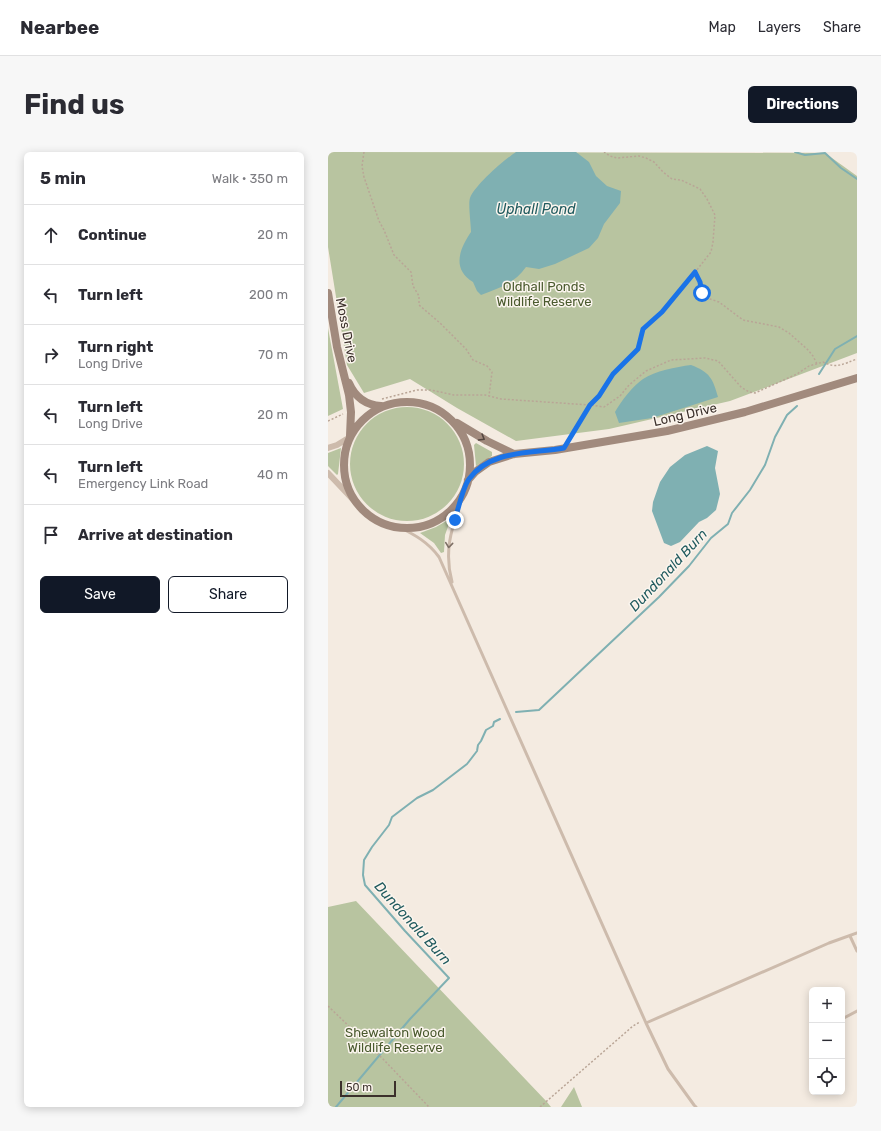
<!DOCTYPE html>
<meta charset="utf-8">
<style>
:root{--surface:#fff;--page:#f7f7f7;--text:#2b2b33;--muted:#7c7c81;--line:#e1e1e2;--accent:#111827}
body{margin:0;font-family:Rubik,sans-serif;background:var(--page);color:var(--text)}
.controls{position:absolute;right:12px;bottom:12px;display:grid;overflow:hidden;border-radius:6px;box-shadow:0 2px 10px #0003}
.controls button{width:36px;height:36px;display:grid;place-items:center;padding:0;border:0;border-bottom:1px solid var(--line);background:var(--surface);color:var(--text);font:20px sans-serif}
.scale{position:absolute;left:12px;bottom:10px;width:56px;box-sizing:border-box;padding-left:4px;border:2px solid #3b302b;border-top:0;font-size:11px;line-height:14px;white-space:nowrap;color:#3b302b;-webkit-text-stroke:3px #fbf5ee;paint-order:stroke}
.stop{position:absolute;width:12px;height:12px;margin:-9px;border:3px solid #1a73e8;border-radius:50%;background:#fff}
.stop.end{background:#1a73e8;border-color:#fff;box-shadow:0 1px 4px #0008}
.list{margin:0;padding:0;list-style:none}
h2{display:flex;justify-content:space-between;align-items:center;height:52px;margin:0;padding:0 16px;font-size:17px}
h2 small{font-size:13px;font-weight:400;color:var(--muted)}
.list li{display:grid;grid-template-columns:26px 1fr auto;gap:12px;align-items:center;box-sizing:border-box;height:60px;padding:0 16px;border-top:1px solid var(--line)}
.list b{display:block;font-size:15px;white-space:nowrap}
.list p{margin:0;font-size:13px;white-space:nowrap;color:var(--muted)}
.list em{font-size:13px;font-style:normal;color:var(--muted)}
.actions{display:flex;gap:8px;padding:12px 16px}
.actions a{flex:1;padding:9px 0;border:1px solid var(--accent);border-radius:6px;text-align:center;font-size:14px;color:var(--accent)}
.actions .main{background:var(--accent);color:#fff}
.icon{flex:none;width:22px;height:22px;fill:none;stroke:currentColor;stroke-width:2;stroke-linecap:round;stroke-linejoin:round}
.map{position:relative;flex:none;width:529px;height:955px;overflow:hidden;border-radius:6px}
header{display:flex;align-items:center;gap:24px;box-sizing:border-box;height:56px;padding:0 20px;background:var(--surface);border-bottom:1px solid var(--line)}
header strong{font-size:19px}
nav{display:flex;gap:22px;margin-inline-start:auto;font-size:14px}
.intro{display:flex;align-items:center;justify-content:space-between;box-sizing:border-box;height:96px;padding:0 24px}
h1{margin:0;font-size:28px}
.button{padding:10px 18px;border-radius:6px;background:var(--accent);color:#fff;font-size:14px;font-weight:700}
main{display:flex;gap:24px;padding:0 24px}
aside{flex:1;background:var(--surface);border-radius:6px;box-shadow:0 2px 10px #0003}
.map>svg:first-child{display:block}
.green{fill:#b8c4a0}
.water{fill:#7fb0b2}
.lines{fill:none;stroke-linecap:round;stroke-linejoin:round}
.stream{stroke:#7fb0b2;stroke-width:2}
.path{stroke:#b9a596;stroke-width:1.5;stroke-dasharray:2 2;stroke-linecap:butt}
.lane{stroke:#cdbbac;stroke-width:3}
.street{stroke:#cdbbac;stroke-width:6}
.secondary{stroke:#a18a7d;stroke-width:8}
.oneway{stroke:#544640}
.oneway2{stroke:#7d6f65}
.route{stroke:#1a73e8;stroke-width:5}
.labels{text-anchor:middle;stroke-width:3;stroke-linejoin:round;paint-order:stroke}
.park-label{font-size:13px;fill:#4a5a2e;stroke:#fbf5ee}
.street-label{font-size:13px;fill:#3b302b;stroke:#fbf5ee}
.water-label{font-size:14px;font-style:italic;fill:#1f5a5e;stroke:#fbf5ee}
</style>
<header>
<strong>Nearbee</strong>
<nav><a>Map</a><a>Layers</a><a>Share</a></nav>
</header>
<div class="intro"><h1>Find us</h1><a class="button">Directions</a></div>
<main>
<aside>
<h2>5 min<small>Walk · 350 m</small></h2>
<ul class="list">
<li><svg class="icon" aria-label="ahead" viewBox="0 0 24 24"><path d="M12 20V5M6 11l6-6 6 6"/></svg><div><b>Continue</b></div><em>20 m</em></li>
<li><svg class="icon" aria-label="left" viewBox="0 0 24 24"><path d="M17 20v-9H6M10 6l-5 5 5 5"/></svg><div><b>Turn left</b></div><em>200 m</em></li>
<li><svg class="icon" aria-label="right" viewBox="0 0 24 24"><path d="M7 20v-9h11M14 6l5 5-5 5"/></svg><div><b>Turn right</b><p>Long Drive</p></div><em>70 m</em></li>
<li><svg class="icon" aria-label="left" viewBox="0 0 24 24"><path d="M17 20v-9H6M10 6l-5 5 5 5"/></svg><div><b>Turn left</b><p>Long Drive</p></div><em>20 m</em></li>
<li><svg class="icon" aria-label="left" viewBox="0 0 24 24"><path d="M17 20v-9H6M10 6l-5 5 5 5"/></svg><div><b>Turn left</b><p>Emergency Link Road</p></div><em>40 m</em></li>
<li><svg class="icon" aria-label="arrive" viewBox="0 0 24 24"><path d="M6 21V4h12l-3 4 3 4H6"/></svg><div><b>Arrive at destination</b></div></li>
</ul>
<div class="actions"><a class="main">Save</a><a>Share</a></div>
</aside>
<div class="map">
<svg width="529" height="955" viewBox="0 0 529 955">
<rect width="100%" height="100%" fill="#f4ebe1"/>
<path class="green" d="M0 0 497 1 529 24V201L402 249 281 277 188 289 129 256 82 227 36 241 19 213 0 95Z
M0 176 15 257 0 264Z
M22 312a57 57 0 1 1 114 0a57 57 0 1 1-114 0Z
M148 291 164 300V304L148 314 146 293Z
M13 296 10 322 9 323 0 314V301Z
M120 368 122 369 117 383 116 400 113 401 106 391 92 381 108 375Z
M28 749 219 950 223 955H0V755Z
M246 935 254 955H233Z"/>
<path class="water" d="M188 0H248L261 10 268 24 279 34 293 39 292 51 276 72 270 86 261 96 227 112 211 117 198 115C186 132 171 136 153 143L149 139 145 130C123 117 132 96 143 80 143 73 140 52 142 46 147 33 176 8 188 0Z
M363 213C382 220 385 227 390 245L324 266 291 271 287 260C293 249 305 234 315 227 327 219 348 215 363 213Z
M379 294 390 299 387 316 392 342 388 358 379 366 371 370 352 390 343 394 336 391 324 359 325 350 332 330 342 315 357 303Z"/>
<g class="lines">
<path class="stream" d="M467 0 477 3 497 1 513 16 529 27
M491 222 507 197 529 184
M188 560 211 558 331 445 361 414 383 386 400 372 404 361 422 338 437 313 447 285 459 263 469 254
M8 955 82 867 121 826 77 779 37 733 35 723 36 708 44 695 61 673 64 665 89 646 105 638 139 612 149 599 150 593 153 589 158 578 165 574 166 570 172 567"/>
<path class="path" d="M36 0 34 14 36 25 51 69 56 78 66 103 83 120 85 134 91 144V153L112 171 138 197 145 208 159 214 164 220 161 244
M367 120 372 130 374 141 382 147 391 150 415 168 451 175 461 181 479 197 485 204 489 212
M54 247 89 238H103L126 243H157L173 247 262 253 276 255 292 244 301 233 318 219 343 208 377 206 390 209 413 235 421 240 427 241 469 222 481 214 495 210C508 217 515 212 529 207
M0 269 15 262
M241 288 262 253 271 244 285 222 310 197 315 177 334 160 357 133 383 100 385 90 387 63 379 47 372 37 353 28 344 27 335 20 326 10 318 6 311 4 289 6 282 4 276 0
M0 854 55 907 101 955
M212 955 305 874 312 870"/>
<path class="lane" d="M71 375C87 383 100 390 111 405L318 871 501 791 529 781
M124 430C115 397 125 373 135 342
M522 784 529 799
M514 867 529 859
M318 871 340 917 366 953 368 955"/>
<path class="street" d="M0 296 9 293 22 285
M0 321 31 354"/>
<path class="secondary" d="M0 141 9 195 21 243 23 260 22 284
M21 231C27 245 38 253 53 254
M16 313a63 63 0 1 1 126 0a63 63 0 1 1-126 0Z
M129 271 159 289 186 302
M140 328 147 320 161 310 186 302 227 298 339 279 417 260 529 226"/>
</g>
<defs><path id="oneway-chevron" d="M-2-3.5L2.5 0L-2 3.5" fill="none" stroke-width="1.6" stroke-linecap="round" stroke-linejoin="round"/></defs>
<use class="oneway" href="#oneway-chevron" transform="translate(154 286) rotate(31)"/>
<use class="oneway2" href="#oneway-chevron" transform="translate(121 393) rotate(96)"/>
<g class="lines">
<path class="route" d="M127 368C130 357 135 335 141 327 163 297 204 302 236 296L262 253 271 244 285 222 310 197 315 177 334 160 367 120 372 130 374 141"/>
</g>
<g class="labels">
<g class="park-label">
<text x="216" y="139">Oldhall Ponds<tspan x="216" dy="15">Wildlife Reserve</tspan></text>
<text x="67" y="885">Shewalton Wood<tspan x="67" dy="15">Wildlife Reserve</tspan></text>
</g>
<g class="street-label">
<text transform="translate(19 178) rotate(79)" y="5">Moss Drive</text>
<text transform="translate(357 262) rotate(-13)" y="5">Long Drive</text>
</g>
<g class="water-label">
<text x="208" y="62">Uphall Pond</text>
<text transform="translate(340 418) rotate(-47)" y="5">Dundonald Burn</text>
<text transform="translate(85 771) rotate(48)" y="5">Dundonald Burn</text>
</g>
</g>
</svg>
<div class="controls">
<button>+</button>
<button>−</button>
<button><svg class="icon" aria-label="locate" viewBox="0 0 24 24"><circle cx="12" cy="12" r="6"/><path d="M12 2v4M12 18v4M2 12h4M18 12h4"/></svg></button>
</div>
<div class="scale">50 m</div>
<div class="stop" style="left:374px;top:141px"></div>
<div class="stop end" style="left:127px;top:368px"></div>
</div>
</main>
